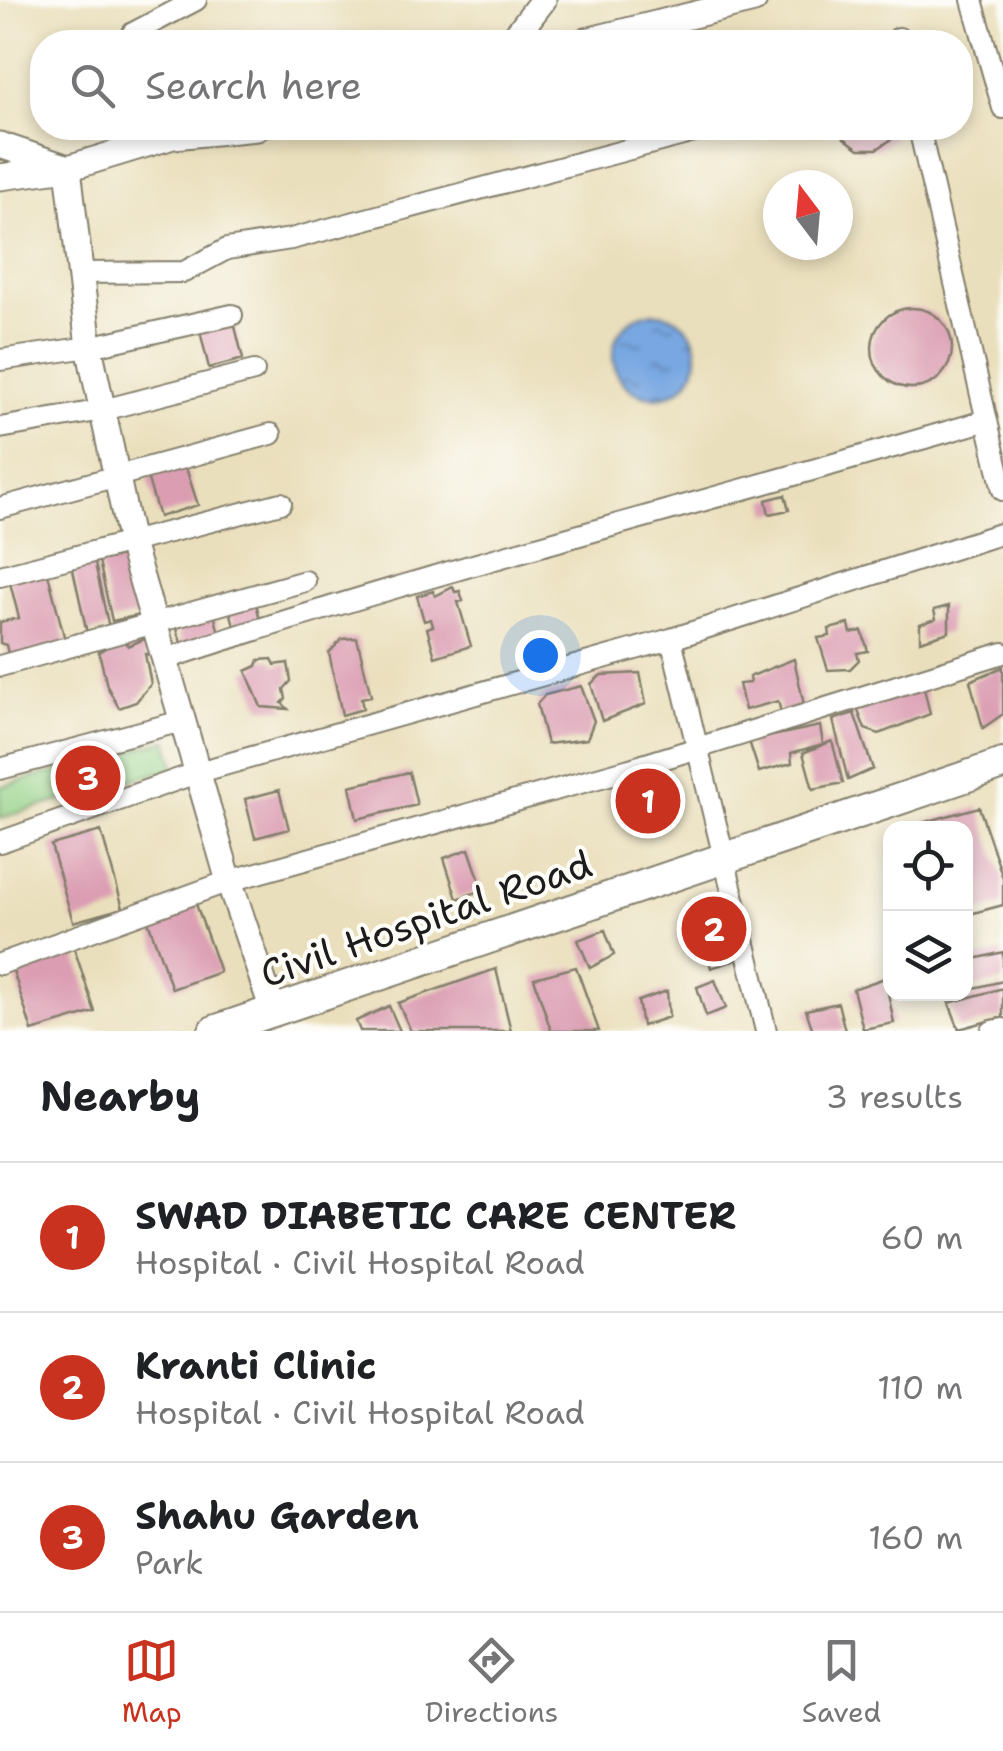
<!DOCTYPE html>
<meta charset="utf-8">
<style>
:root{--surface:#fff;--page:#f2f2f2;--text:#202124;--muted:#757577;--line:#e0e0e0;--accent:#c8321e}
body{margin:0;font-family:"Shantell Sans",sans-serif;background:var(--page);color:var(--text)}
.controls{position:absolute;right:30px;bottom:30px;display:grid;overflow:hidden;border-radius:20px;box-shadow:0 5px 15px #0003}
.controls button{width:90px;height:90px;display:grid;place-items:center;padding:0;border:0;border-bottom:2px solid var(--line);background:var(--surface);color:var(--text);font:50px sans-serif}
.compass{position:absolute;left:763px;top:170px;width:90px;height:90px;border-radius:50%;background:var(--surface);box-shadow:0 5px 15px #0003;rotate:344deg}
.you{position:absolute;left:540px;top:655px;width:35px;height:35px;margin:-25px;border:8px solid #fff;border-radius:50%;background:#1a73e8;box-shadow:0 0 0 15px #1a73e833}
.badge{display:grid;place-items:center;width:65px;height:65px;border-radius:50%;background:var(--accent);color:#fff;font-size:32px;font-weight:700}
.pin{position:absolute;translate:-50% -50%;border:5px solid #fff;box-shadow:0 2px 10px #0006}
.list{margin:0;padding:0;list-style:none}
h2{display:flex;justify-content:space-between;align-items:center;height:130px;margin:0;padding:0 40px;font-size:42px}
h2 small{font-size:32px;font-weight:400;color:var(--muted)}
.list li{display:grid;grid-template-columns:65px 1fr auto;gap:30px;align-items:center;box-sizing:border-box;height:150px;padding:0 40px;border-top:2px solid var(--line)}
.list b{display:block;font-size:38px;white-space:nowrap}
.list p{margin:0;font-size:32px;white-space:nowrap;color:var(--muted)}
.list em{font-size:32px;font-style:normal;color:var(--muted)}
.icon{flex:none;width:55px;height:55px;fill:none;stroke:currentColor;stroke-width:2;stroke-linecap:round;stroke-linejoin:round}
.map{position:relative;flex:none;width:1003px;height:1031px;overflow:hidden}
.search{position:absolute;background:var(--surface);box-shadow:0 5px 15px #0003;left:30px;right:30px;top:30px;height:110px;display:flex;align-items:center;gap:25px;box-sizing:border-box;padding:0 35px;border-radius:40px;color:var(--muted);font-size:38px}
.sheet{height:580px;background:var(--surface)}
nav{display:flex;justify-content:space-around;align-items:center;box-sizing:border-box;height:140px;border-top:2px solid var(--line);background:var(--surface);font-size:28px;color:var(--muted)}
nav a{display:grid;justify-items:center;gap:5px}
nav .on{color:var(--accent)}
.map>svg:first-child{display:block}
.park{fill:#93d085;stroke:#587650;stroke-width:2.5}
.water{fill:url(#water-ripples);stroke:#4a627e;stroke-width:2.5}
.building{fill:#db9db2}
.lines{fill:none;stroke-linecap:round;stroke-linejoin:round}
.minor-casing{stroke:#837e6c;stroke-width:24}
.tertiary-casing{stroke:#837e6c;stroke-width:29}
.secondary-casing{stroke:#837e6c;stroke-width:34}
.minor{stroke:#fff;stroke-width:20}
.tertiary{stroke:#fff;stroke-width:25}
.secondary{stroke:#fff;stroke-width:30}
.labels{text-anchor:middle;stroke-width:8;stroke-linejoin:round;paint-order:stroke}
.street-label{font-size:38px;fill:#1c1c1c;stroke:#fdfcf7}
</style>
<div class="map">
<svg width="1003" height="1031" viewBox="0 0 1003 1031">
<defs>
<pattern id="water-ripples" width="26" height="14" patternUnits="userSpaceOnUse" patternTransform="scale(2.5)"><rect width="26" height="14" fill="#78a7e1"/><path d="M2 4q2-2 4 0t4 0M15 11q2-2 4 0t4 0" fill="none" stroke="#6287b6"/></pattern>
</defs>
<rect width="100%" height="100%" fill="#fdfcf7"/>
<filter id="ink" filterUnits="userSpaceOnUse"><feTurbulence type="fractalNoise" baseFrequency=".01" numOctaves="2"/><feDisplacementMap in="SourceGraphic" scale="20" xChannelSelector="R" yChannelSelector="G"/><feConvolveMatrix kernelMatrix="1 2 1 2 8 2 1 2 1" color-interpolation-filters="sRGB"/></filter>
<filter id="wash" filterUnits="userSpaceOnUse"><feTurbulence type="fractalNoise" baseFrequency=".0048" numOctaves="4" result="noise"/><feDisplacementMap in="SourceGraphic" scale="40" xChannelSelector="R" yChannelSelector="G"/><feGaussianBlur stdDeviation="2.25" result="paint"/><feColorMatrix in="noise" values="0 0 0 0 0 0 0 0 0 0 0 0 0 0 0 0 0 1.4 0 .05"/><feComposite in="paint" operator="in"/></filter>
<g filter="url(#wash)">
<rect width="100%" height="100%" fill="#eadfbc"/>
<path class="park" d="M167 740 175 768 0 818V787Z"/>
<path class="water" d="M613 355a42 42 0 1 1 84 0a42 42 0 1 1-84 0Z"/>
<g id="blocks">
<path class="building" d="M841 128H896L892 139 877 149H859L844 138Z
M872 348a40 40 0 1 1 80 0a40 40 0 1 1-80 0Z
M233 318 243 359 209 368 199 327Z
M185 465 198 505 159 517 147 476Z
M785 495 789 510 769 514 766 500Z
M122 556 126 573 133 571 140 615 112 621 99 561Z
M94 559 109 628 87 633 72 565Z
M46 566 66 644 9 658 6 645 0 643V622L19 618 8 575Z
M453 587 455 592 460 591 463 601 458 602 471 646 435 657 427 628 433 626 431 619 424 621 417 596 433 591 435 596Z
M256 603 260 620 234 626 230 610Z
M949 606V632L920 641V624L936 619 934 610Z
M213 610 220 637 182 647 175 621Z
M849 624 851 633 862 631 868 651 857 653 859 660 850 669 828 670 818 638 830 636 829 629Z
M149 637 156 655 145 654 151 684 136 702 119 708 107 686 99 652 111 644 126 640 128 646Z
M357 638 371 696 361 698 363 709 342 715 329 653 342 639Z
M272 659 275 665 288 663 291 681 284 689 286 699 282 703 288 709 261 707 246 671 257 666 259 660Z
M794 659 804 705 782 716 778 701 745 710 739 684 750 683 749 677Z
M1003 667V714L983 728 970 681Z
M640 673 646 704 602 721 591 684 601 675Z
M581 686 594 721 587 739 547 744 537 704 545 695Z
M924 688 930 714 879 734 865 729 857 708Z
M854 713 873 769 848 780 833 720Z
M820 726 823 744 791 753 792 763 759 772 749 741Z
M832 741 843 783 813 789 803 753Z
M409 772 417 805 357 819 350 786Z
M279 790 289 829 255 838 245 799Z
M979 807 1003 878V905L966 915V828L907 827Z
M101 831 123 908 73 922 51 845Z
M469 849 483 890 457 899 444 858Z
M726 895 743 958 711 968 694 904Z
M196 904 220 972 172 989 148 921Z
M605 930 614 955 590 968 578 940Z
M73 945 95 1012 32 1031 11 964Z
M1003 952V981L966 990V961Z
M576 967 599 1031H551L534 978Z
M496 969 511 1031H411L398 1003Z
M885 978 894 1023 863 1029 853 989Z
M715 980 726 1008 706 1016 697 987Z
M1003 988V1017L959 1029 949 1003Z
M667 991 669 1017 642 1026 638 1001Z
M838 1003 845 1031H813L806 1010Z
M389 1006 400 1031H360L356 1021Z"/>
</g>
</g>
<g filter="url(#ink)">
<use href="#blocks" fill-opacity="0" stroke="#837e6c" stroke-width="2.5"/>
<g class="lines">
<defs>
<path id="minor" d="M972 0 1003 108
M899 38 900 42
M134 42 133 33 196 0
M919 128 1003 490
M80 273 184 272 227 249 291 239 698 131
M0 360 89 347 232 315
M0 428 103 410 254 371
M0 508 271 434
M0 576 281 503
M671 639 766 1031
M166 659C435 570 711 501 984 421
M0 666 305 581
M0 769 182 721
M0 842 199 772 671 639 1003 533
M0 964 229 881 630 769 1003 653
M992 1031 1003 1029"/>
<path id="tertiary" d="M511 42 543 0
M582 42 754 0
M0 145 68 168 173 136 257 128
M0 177 68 168 89 347 131 543 229 881 274 1013"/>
<path id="secondary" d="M214 1031 1003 764"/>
</defs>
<use href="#minor" class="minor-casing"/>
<use href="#tertiary" class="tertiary-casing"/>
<use href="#secondary" class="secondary-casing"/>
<use href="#minor" class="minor"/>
<use href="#tertiary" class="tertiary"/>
<use href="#secondary" class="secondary"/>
</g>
</g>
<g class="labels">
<g class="street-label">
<text transform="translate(426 919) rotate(-19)" y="13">Civil Hospital Road</text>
</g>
</g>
</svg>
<div class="controls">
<button><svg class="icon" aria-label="locate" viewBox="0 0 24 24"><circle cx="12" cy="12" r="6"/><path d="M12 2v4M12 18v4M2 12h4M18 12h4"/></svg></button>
<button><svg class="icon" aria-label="layers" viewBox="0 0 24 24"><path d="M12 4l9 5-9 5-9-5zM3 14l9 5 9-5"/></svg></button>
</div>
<svg class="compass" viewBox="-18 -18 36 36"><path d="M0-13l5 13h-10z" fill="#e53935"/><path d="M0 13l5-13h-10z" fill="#757577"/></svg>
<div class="you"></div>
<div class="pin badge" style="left:648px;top:801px">1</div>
<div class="pin badge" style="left:714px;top:929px">2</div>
<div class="pin badge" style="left:88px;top:778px">3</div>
<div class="search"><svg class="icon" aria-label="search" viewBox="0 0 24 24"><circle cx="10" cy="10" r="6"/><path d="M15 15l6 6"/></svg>Search here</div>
</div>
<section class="sheet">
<h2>Nearby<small>3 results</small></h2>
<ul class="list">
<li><span class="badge">1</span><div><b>SWAD DIABETIC CARE CENTER</b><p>Hospital · Civil Hospital Road</p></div><em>60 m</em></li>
<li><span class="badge">2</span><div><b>Kranti Clinic</b><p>Hospital · Civil Hospital Road</p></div><em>110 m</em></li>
<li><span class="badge">3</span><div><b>Shahu Garden</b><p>Park</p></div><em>160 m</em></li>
</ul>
</section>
<nav>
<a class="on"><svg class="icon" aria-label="map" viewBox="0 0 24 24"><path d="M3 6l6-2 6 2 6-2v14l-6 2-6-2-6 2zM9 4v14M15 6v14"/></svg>Map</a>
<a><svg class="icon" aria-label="directions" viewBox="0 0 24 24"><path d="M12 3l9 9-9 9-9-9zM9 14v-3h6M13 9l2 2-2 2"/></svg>Directions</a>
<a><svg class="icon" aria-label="saved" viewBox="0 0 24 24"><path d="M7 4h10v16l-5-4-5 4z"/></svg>Saved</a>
</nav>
